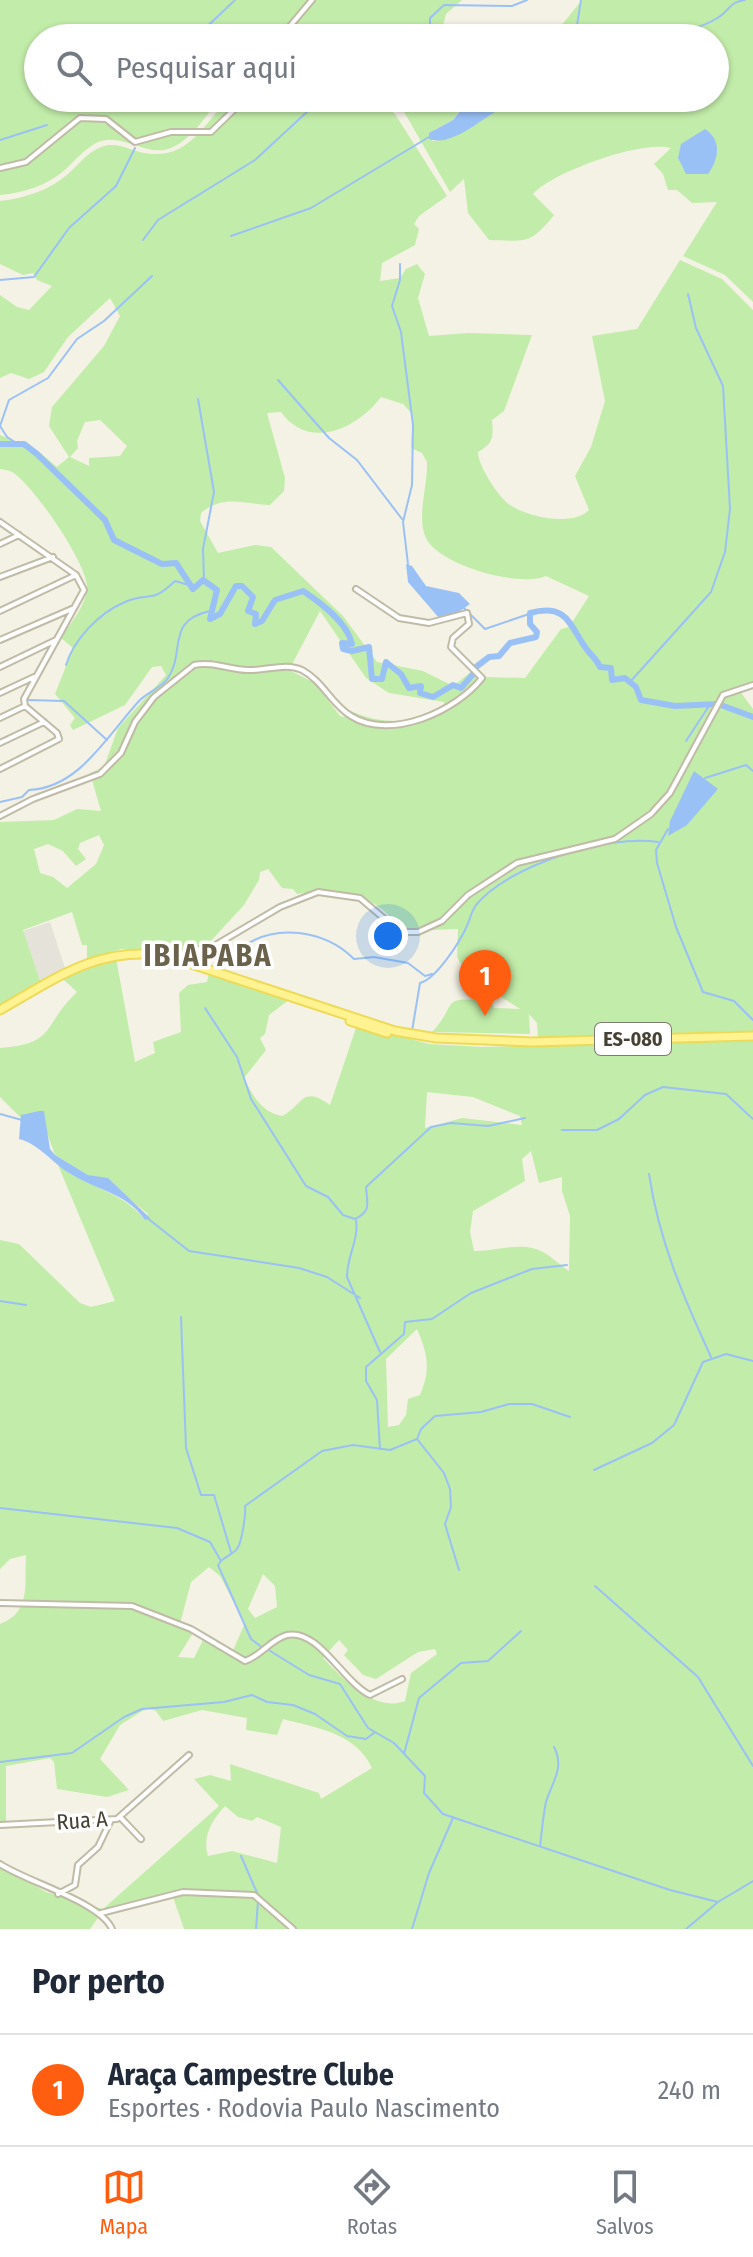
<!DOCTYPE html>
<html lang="pt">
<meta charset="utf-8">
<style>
:root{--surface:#fff;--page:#f6f6f7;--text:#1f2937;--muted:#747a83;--line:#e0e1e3;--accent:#ff5d0f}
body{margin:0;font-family:"Fira Sans Condensed",sans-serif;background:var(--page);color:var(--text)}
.you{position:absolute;left:388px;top:936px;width:28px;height:28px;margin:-20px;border:6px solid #fff;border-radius:50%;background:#1a73e8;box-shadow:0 0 0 12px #1a73e833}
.badge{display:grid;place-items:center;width:52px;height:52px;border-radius:50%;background:var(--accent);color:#fff;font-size:26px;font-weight:700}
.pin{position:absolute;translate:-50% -66px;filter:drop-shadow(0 2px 4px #0008)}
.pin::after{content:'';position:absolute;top:42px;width:28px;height:24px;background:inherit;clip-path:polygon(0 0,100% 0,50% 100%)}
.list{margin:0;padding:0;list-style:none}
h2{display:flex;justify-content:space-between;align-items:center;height:104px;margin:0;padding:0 32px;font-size:34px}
h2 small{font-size:26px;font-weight:400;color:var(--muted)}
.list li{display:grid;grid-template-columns:52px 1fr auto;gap:24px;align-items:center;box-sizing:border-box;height:112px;padding:0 32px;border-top:2px solid var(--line)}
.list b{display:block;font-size:30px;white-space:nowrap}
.list p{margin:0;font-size:26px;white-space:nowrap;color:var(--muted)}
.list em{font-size:26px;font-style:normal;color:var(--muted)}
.icon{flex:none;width:44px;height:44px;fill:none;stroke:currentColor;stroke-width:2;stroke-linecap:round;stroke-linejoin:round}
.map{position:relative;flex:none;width:753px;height:1929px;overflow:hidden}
.search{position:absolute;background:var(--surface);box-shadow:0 2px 6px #0004;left:24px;right:24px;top:24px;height:88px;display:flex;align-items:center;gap:20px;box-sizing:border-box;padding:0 28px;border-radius:44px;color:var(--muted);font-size:30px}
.sheet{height:216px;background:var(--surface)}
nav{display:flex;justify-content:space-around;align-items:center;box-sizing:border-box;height:112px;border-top:2px solid var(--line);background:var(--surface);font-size:22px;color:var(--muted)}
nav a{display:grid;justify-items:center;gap:4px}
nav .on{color:var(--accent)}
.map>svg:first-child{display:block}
.industrial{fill:#e5e2d9}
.green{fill:#c2eca9;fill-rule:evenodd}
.water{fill:#9ac1f6}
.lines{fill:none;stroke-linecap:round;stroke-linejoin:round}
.stream{stroke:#9ac1f6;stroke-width:2}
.river{stroke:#9ac1f6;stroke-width:6}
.street-casing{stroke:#c0bba6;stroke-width:8}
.primary-casing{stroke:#edda58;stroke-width:11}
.street{stroke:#fff;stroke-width:4}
.primary{stroke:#fff391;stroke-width:7}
.labels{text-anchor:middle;stroke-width:7;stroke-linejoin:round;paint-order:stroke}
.shield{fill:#fff;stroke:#7e7b70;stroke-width:2}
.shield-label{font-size:20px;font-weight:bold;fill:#464233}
.street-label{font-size:22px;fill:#464233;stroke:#fff}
.district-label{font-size:30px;font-weight:bold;letter-spacing:2px;fill:#6a624a;stroke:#fff}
</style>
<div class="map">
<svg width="753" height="1929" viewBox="0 0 753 1929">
<rect width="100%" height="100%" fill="#f4f2e4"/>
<path class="industrial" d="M50 922 65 968 41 982 23 931Z"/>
<path class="green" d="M0 0H462L446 14 440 38H38V98H220C207 114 193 138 173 147 148 160 122 130 96 143 85 149 76 159 67 168 49 185 24 193 0 195Z
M582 0H753V302L725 275 683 256 717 202 692 203 677 190H668L663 174 654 164 671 148C641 140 553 172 533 194L554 215C530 245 526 241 489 240L468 213 464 179 450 192 403 110 389 98H491L459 111 453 120 434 130 432 141C467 140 490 106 523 98H715V38H551Z
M229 98H377L395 114 447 196 419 216 414 224 419 229 415 245 382 263 380 281 400 278 406 269 417 264 425 274 418 298 429 336 468 333 532 335 504 411 492 420C493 435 495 443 478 452 478 466 499 498 510 505 528 517 572 527 589 510L575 476 591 447 605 401 592 336 637 329 680 260 722 279 753 310V688L739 690 753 709V1031L538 1037 537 1023 529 1014 530 1034 432 1032C460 1002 437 996 491 1001L494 1008 520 1009 468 975 457 957 458 929 405 931C395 926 391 916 382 909 355 890 329 889 297 894L293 889 282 888 268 869 260 872 259 880 244 905 209 943 171 952 121 949 87 960V945H82L72 912 23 930 41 983 0 1007V822L54 820 77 809 101 811 90 773 104 767 118 728 166 675 161 666 152 667 125 705 73 730 70 725 75 718 55 694 73 648 61 638C70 624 85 607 87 589 90 567 32 483 12 472 8 470 4 470 0 469V435L38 451 57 467 69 457 49 426 52 407 104 346 120 316 110 298 68 337 44 372 29 379 11 373 0 378V295L17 307 29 310 52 286 37 280 33 273 23 275 0 264V201C25 198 48 191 68 174 78 165 88 152 101 147 113 142 125 147 136 151 185 165 200 129 229 98ZM381 397 403 404 413 415 411 448 422 453 427 462C428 485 417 514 425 536 436 565 520 588 546 576L589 596 569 627 561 629 525 678 482 677 471 672 453 686 423 671 377 662 343 616 271 547 255 545 218 553 200 521 201 513C223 494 244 504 270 505L284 491 285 478 267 413 281 412C309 451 357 429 381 397ZM100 420 127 446 120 456 89 458V466L70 457 78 448 77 441 85 422ZM320 611 366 678 389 693 444 702V706C416 725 381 725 351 711L344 717 340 716 315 683 289 670ZM99 835 104 845 96 864 67 888 53 877 40 873 34 849 48 844 63 851 76 866 86 859 78 849 80 843Z
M116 958 135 1062 155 1053 153 1042 181 1032 179 993 188 985 207 982 209 973 290 999 269 1015 265 1034 260 1038 266 1050 244 1078C253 1096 261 1112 282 1116 303 1106 301 1084 330 1105L357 1025 429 1044 482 1047 753 1039V1929H184L172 1894 102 1912 90 1929H0V1866L46 1892 103 1909 219 1806 194 1779 210 1775 231 1781 230 1764 319 1793 321 1799 372 1768C356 1733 317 1728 283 1719L277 1735 246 1730 247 1718 202 1710 163 1721 156 1711 147 1708 120 1725 100 1759 129 1790 107 1797 57 1789 54 1762 50 1758 6 1766V1823H0V1624C32 1612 24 1583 26 1555L10 1559 0 1569V1240L19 1244 80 1303 91 1307 115 1301 58 1165C87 1188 121 1190 145 1220L148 1214 108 1181 88 1175 55 1155 39 1111 21 1118 0 1097V1048C57 1044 42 1025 77 992L63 979ZM427 1092 473 1097 520 1116 522 1125 462 1118 425 1128ZM531 1151 539 1183 562 1177V1191L570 1216 569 1271C560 1265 552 1257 543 1252 522 1240 497 1252 474 1251L470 1232 473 1211 525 1181 522 1159ZM417 1329C428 1355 431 1369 420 1395L408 1399 406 1415 399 1425 388 1427 386 1359ZM209 1567 220 1576 245 1623 231 1655 204 1638 194 1658 178 1657 193 1633 180 1624 191 1582ZM263 1574 275 1586 277 1607 255 1618 248 1609ZM339 1640 348 1650 344 1655 363 1675 376 1679 418 1652 435 1649 437 1654 411 1673 405 1701C375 1713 342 1678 323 1658ZM225 1806 238 1817 252 1821 257 1817 281 1827 277 1863 232 1851 208 1856C202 1837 212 1820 225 1806Z"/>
<path class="water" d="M491 98H523C495 104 457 149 429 139V133L453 120 467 102Z
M705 129C722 140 719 159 708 174H686L678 158 681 144Z
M406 564 412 566 426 586 459 593 470 604 456 614 439 618 408 582Z
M694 771 718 789 687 825 668 836 670 821Z
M39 1111H44L50 1149 55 1155 88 1175 108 1178 150 1218 145 1220C125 1191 93 1190 66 1171 50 1160 38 1144 19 1139L21 1115Z"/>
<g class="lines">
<path class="stream" d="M195 38 235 0
M440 38 441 34 430 26V18L444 5 512 6 527 0
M575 38 581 0
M649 38C672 34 699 30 719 17 730 10 729 2 745 0
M0 140 47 125
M231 236 311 208 429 137
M143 240 158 220 255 160 322 98
M400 264V280L392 306 401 332 413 425 412 485 403 522 408 564
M0 280 34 277 69 228 116 186 135 148
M278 380 329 438 357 460 402 519
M198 399 214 492 203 549 204 580
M18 444 7 437 0 426 9 400 48 378 77 339 104 321 152 276
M464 608 485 629 529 614
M66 665C74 639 99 613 125 602 151 591 150 605 175 581L189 585
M630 682 711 592 725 552 730 509 723 386 696 328 688 294
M28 700 64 701 107 740
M686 741 709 706
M705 778 746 765 753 771
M0 802 22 797 29 790C79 788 107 736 139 701 148 692 161 688 168 678 186 651 165 621 210 611
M668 829 656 850 657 863 676 927 703 992 734 1001 753 1020
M240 949C274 922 325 930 354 959L374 957 408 963 425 976 432 974
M205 1008 237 1057 251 1099 306 1186 328 1197 343 1215 355 1219C372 1211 367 1203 366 1187L431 1127 451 1123 488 1126 525 1118
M412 1031 420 983C436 979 459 943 466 928 470 920 471 912 476 905 509 865 608 834 658 842
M0 1114 22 1120
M562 1130H597L619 1119 645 1095 663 1087 726 1094 753 1119
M649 1174C659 1241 683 1296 711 1357
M146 1217 189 1251 299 1268 327 1277 360 1298
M356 1220C359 1240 347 1256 347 1277L380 1352
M0 1301 26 1305
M181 1317 186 1448 201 1495H214L231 1552
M417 1439 444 1473 450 1489 451 1507 445 1524 459 1570
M380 1449 377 1400 366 1381V1367L404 1334 405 1322 432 1319 471 1293 532 1269 567 1265
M594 1470 652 1443 674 1425 703 1362 726 1354 753 1361
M0 1508 177 1528 210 1542 221 1561 218 1565 251 1639 263 1648
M221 1561C225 1557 234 1553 237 1549 242 1542 246 1514 245 1506L322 1451 353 1445 390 1450 417 1439 421 1429 435 1416 481 1412 509 1404H532L570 1417
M595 1586 698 1677 753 1766
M267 1649 309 1675 340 1684 368 1728 394 1743 425 1776 424 1793 443 1814 670 1890 718 1902
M404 1754 419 1698 461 1663 488 1661 521 1631
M0 1762 72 1753 124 1717 142 1709 224 1702 252 1695 267 1702 293 1705 315 1714 347 1736 366 1739 374 1733
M540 1846C542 1831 543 1816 546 1802 552 1782 565 1768 554 1747
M241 1856 258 1895
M256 1929 258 1901
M412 1929 429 1873 453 1818
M686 1929 718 1902 753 1881"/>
<path class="river" d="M0 444H24L37 454 105 520 114 540 162 564 176 563 193 589 203 580 217 590 210 619 220 614 236 586H242L253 597 248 611 256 614 255 624 262 621 275 600 303 591C321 603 347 622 352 644L342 643 343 649 352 651 369 647 372 679H382L386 662 401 674 409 688 421 686 420 693 433 697 453 685 461 688 474 673
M476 667 489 657 499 656 510 643 536 637 537 632 530 624V613C570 602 570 629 588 651 593 657 597 660 600 667L611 668 612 680 625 678 636 687 641 700 675 706 718 704 753 717"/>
<defs>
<path id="street" d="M280 38 312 0
M0 168 26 162 80 118 106 119 135 142 171 132H211L246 98
M0 522 76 575 84 590 24 699 25 706 57 733 59 739 0 769
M0 544 19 535
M0 577 53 557
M0 611 76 575
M0 640 74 608
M0 667 56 640
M0 693 34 677
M0 718 25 706
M0 743 44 722
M0 816 33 799 100 774 121 753 135 722 154 697 194 665C213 661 230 670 248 670 267 671 285 662 302 670 323 681 332 705 351 716 391 741 456 711 482 678L451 647 453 638 469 624 467 613 429 623 399 618 356 589
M172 955 214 946 280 907 318 892 360 898 400 932H418L442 921 468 895 517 863 615 839 651 814 670 793 723 695 753 685
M0 1603 132 1606 191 1629 245 1661C261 1656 271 1639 287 1635 318 1628 343 1682 370 1695L402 1679
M120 1817 141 1839
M0 1825 117 1819 189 1755
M0 1864C27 1882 101 1902 112 1929
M58 1894 75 1885 78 1865 98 1847 111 1820
M101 1913 183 1892 254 1895 293 1929"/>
<path id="primary" d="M0 1010C56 978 100 945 167 956L395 1031 436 1038 532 1042 753 1036
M350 1021 387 1033"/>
</defs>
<use href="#street" class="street-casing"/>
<use href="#primary" class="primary-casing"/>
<use href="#street" class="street"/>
<use href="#primary" class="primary"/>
</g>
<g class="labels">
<rect class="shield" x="595" y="1023" width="76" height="32" rx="6"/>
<g class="shield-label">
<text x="633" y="1046">ES-080</text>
</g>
<g class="street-label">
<text transform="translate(82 1820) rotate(-4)" y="8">Rua A</text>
</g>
<g class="district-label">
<text x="208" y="966">IBIAPABA</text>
</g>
</g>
</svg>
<div class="you"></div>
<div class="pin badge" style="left:485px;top:1016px">1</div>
<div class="search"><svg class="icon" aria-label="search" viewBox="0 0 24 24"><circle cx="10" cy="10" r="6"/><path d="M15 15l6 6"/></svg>Pesquisar aqui</div>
</div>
<section class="sheet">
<h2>Por perto<small></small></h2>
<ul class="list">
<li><span class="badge">1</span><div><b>Araça Campestre Clube</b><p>Esportes · Rodovia Paulo Nascimento</p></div><em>240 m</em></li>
</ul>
</section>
<nav>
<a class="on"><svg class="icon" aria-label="map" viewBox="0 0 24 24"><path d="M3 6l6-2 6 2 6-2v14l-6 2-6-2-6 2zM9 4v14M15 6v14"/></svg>Mapa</a>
<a><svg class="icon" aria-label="directions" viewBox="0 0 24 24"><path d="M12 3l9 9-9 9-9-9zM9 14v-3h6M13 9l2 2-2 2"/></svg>Rotas</a>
<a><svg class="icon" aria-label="saved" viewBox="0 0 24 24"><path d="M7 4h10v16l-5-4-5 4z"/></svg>Salvos</a>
</nav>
